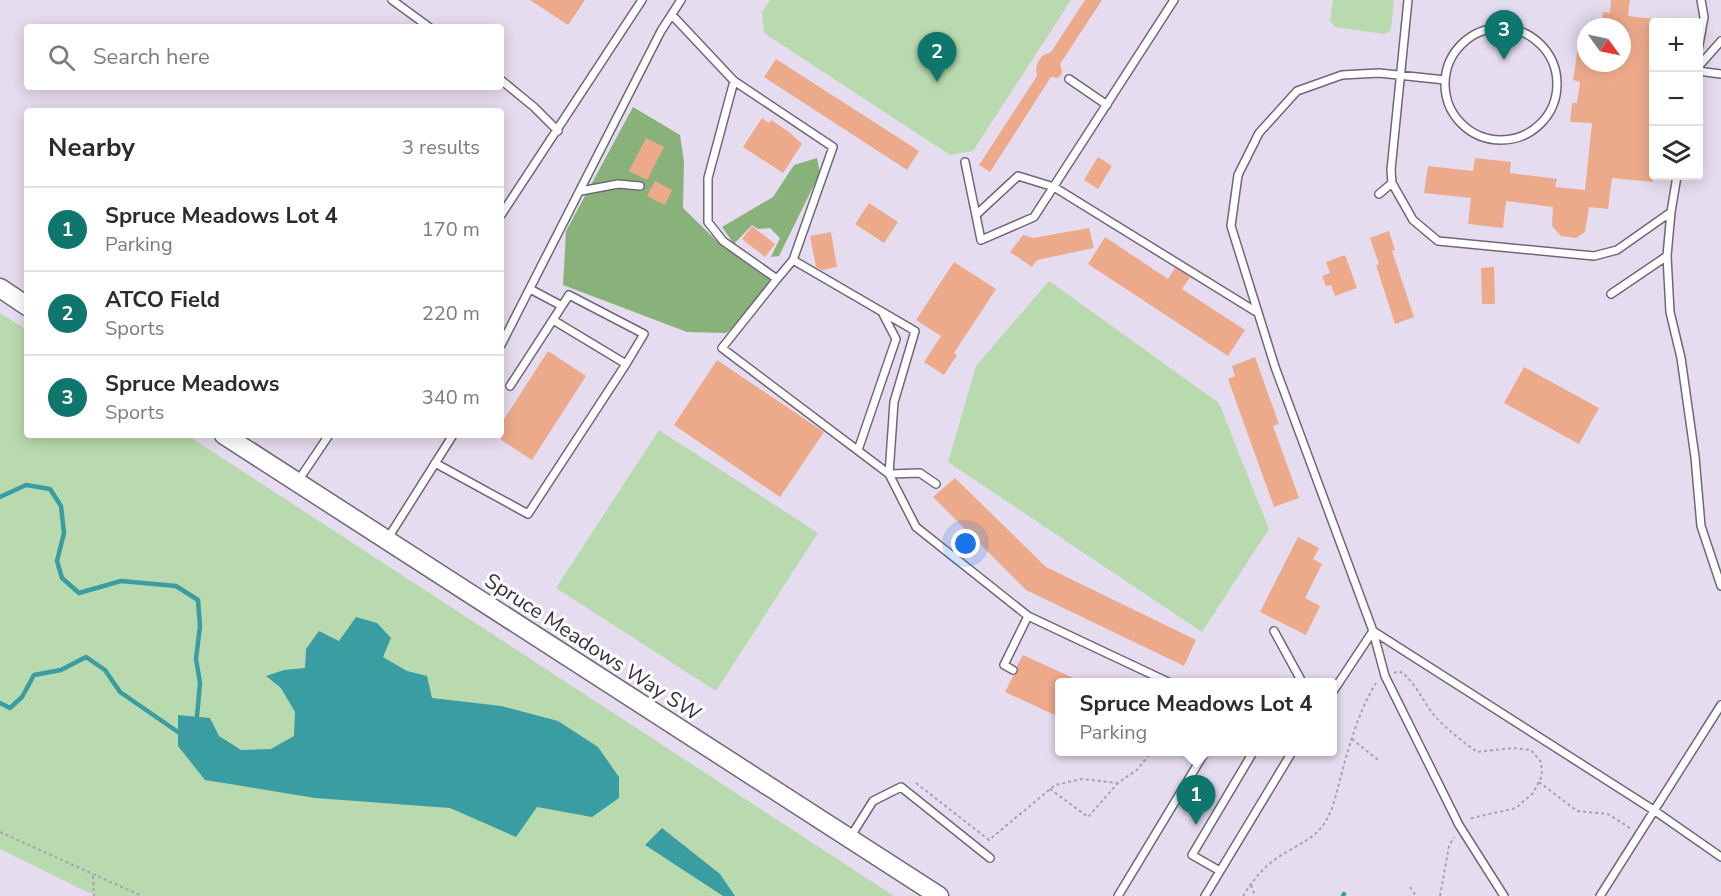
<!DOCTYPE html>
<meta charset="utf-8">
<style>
:root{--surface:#fff;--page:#f7f7f7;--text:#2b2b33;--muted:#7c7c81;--line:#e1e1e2;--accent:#0f766e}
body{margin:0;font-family:"Nunito Sans",sans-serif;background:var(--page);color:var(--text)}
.controls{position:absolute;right:18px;top:18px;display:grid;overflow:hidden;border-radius:6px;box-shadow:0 3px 15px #0003}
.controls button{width:54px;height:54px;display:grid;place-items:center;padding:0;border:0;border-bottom:2px solid var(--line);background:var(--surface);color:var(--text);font:30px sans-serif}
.compass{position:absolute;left:1577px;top:18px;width:54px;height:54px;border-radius:50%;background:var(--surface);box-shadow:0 3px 15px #0003;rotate:123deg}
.you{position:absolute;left:966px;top:544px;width:21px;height:21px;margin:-15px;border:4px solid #fff;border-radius:50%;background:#1a73e8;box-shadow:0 0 0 9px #1a73e833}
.badge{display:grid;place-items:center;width:39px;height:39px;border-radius:50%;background:var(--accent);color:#fff;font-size:20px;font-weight:700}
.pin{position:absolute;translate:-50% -50px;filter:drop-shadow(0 2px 3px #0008)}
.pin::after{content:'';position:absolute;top:32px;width:21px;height:18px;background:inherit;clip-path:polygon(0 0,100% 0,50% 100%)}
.popup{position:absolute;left:1055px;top:678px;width:282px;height:78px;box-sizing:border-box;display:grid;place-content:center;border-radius:6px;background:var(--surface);filter:drop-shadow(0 2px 4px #0005);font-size:20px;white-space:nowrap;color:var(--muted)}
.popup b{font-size:22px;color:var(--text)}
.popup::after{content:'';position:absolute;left:50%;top:100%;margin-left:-12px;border:12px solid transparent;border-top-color:var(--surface)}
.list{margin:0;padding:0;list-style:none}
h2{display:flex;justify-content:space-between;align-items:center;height:78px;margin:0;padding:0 24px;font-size:26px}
h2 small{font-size:20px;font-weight:400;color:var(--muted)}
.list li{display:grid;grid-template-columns:39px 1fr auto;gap:18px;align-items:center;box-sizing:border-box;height:84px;padding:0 24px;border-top:2px solid var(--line)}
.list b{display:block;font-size:22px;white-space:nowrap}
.list p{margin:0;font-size:20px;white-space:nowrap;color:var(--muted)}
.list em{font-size:20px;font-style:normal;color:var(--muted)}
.icon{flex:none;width:33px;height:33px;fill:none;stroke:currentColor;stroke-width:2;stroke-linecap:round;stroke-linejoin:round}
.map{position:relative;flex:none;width:1721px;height:896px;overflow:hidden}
.search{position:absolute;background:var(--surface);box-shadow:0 3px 15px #0003;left:24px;top:24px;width:480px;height:66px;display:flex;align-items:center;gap:15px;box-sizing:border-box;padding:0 21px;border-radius:6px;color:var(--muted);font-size:22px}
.panel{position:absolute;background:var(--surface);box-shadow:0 3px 15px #0003;left:24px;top:108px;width:480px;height:330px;border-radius:6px}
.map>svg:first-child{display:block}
.green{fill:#b9daae}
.forest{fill:#89b27b}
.water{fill:#3a9da2}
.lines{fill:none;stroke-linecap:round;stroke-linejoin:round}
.stream{stroke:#3a9da2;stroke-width:4.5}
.building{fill:#edaa8a}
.lane-casing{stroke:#706778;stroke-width:10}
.secondary-casing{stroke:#706778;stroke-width:21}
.path{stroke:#a9a1b0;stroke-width:2;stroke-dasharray:3 3;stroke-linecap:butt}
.lane{stroke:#fff;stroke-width:7}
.secondary{stroke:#fff;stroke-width:18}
.labels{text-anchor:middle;stroke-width:6;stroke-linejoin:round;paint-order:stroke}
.street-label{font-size:21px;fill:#353139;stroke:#fff}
</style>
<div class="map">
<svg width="1721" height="896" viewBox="0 0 1721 896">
<rect width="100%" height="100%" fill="#e6dcef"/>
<path class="green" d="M770 0H1071L973 151 950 155 764 33 762 12Z
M1333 0H1394L1391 28 1388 32 1384 34 1335 27 1330 21Z
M1049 281 1219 403 1269 529 1202 632 948 462 976 366Z
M0 313 27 330V435H187L894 896H96L0 849Z
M659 430 818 533 716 691 556 588Z"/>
<path class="forest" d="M633 107 680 135 684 161 683 208 720 244 771 280 755 310 726 333 687 332 563 285 566 231Z
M817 158 820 173 779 256 771 257 780 238 770 228 758 229 752 225 734 244 722 227 773 197 794 165Z"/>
<path class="water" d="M356 617 377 623 391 638 383 657 407 671 427 676 432 698 501 706 558 721 598 747 619 777V798L592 817 537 807 516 837 450 808 315 798 205 780 178 746V715L210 718 219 736 241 750 271 749 294 736 295 712 281 688 266 676 284 670 305 668 306 649 319 631 339 641Z
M662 828 720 874 735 896H723L645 845Z"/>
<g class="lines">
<path class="stream" d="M0 497 26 485 50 489 61 506 64 533 57 561 62 578 79 593 121 581 176 586 198 600 200 626 196 659 200 683 197 716
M0 703 10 708 22 697 34 675 61 670 86 657 105 670 120 692 178 732
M1343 896 1344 894"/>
</g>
<path class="building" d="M530 0H585L568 25Z
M1085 0H1102L1060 64 1062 71 1061 75 1058 78 1051 77 990 172 979 165 1037 76 1036 69 1038 62 1042 56 1051 52Z
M1611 0H1630L1628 16 1653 19V182L1612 178 1608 209 1589 207 1585 232 1576 238 1561 236 1552 226 1553 207 1506 201 1503 228 1468 224 1471 198 1424 193 1428 166 1473 171 1475 158 1511 162 1510 173 1557 179 1555 187 1585 190 1592 123 1570 122 1572 103H1577L1580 82 1573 80 1579 40H1586V63H1622V27H1602L1603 12 1610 13Z
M776 59 919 151 907 170 764 77Z
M762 118 769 123 771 120 789 132 802 144 783 173 743 147Z
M646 138 664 147 647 180 629 171Z
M1098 157 1112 166 1098 189 1084 180Z
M655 181 672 190 665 205 647 196Z
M869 203 898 222 884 243 855 224Z
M752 226 775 244 765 257 742 239Z
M1089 228 1094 248 1037 260 1032 267 1010 252 1023 235 1033 238Z
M1389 231 1395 250 1392 251 1414 317 1395 324 1376 265 1379 264 1370 238Z
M831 232 837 267 822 270 816 267 810 236Z
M1105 237 1168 279 1175 268 1190 277 1182 289 1245 330 1228 356 1088 264Z
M1345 255 1357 288 1335 296 1331 285 1326 286 1322 276 1330 273 1326 262Z
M954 262 996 289 954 353 957 355 944 375 924 362 941 336 916 320Z
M1494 267 1495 304H1482L1481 268Z
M548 351 586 376 532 460 501 440V424Z
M1255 357 1279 424 1273 426 1299 498 1274 507 1228 379 1235 376 1232 366Z
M717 360 824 432 780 497 674 425Z
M1524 367 1599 408 1579 444 1504 403Z
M955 478 1046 567 1196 640 1184 666 1026 590 933 497Z
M1298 537 1319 548 1313 559 1322 564 1305 598 1320 606 1306 635 1260 612Z
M1023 655 1082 682H1059V717L1005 692 1013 676 1018 672 1017 666Z"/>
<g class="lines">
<defs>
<path id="lane" d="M392 0 429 27
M1408 0 1391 170 1392 183 1413 220 1438 241 1594 256 1617 250 1671 212 1677 176
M672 15 734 81 833 147 793 260 777 279 723 241 708 222V178L734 81
M1445 84a56 56 0 1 1 112 0a56 56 0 1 1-112 0Z
M1698 50 1704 17 1701 0
M1698 67 1721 41
M1698 71 1721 74
M1069 79 1107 105
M501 80 534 107 558 131
M1445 80 1379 73 1342 75 1297 91 1259 133 1238 175 1231 226 1275 367 1373 631 1385 676 1459 825 1504 896
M965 162 981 240 1034 217 1174 0
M581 191 618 184 640 186
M1379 194 1392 183
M1671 212 1667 256 1670 312 1681 358 1695 457 1701 526 1721 586
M501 215 642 0
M976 215 1018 176 1054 187 1258 313
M793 260 915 331 894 402 889 474 916 527 1028 616 1168 682
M777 279 722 348 889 474 920 473 936 484
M530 289 562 306
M1611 294 1667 256
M501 345 661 31 681 0
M510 386 569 295 644 334 626 364
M858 450 896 339 883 314
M435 463 528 514 626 364 553 320
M298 481 329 435
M388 538 453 435
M1274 631 1302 682
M1373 631 1655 811 1721 857
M1013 670 1004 665 1028 616
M1332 693 1373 631
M851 836 873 801 901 787 990 858
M1220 871 1192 855 1252 754
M1118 896 1205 752
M1205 896 1292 752
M1600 896 1721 705"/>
<path id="secondary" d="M0 288 27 306
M224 435 939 896"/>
</defs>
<use href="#lane" class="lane-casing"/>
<use href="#secondary" class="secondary-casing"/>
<path class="path" d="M1394 673 1399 671C1415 680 1422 701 1434 715 1446 729 1462 741 1477 752L1512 748 1531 750 1541 762 1542 776 1533 793 1516 808 1468 819
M1352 739 1378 760
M1539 782 1577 811 1608 814 1630 828
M916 783 989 840 1055 785 1082 779 1118 783 1138 769 1151 752
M1050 789 1088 817 1118 783
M0 832 142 896
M93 876 94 896
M1251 885 1255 896
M1410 887 1416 896
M1243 896C1253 880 1264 866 1280 856 1295 846 1313 840 1324 824 1334 809 1337 790 1342 772 1350 742 1360 709 1376 683
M1440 896 1449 846 1454 837"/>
<use href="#lane" class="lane"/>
<use href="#secondary" class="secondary"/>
</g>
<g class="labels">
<g class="street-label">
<text transform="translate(593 647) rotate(33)" y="7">Spruce Meadows Way SW</text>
</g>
</g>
</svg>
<div class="controls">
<button>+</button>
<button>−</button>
<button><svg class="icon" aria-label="layers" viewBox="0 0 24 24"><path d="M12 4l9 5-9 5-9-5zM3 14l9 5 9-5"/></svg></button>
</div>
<svg class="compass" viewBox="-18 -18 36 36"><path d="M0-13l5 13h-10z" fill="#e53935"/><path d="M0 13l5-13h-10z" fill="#7c7c81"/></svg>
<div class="you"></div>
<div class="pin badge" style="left:1196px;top:825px">1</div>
<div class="popup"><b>Spruce Meadows Lot 4</b>Parking</div>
<div class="pin badge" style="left:937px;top:82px">2</div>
<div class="pin badge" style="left:1504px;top:60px">3</div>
<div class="search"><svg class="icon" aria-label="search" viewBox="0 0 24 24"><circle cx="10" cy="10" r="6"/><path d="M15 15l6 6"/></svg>Search here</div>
<section class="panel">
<h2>Nearby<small>3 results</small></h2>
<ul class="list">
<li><span class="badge">1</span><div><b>Spruce Meadows Lot 4</b><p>Parking</p></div><em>170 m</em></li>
<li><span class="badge">2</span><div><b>ATCO Field</b><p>Sports</p></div><em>220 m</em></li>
<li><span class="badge">3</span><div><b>Spruce Meadows</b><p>Sports</p></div><em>340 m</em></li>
</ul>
</section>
</div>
